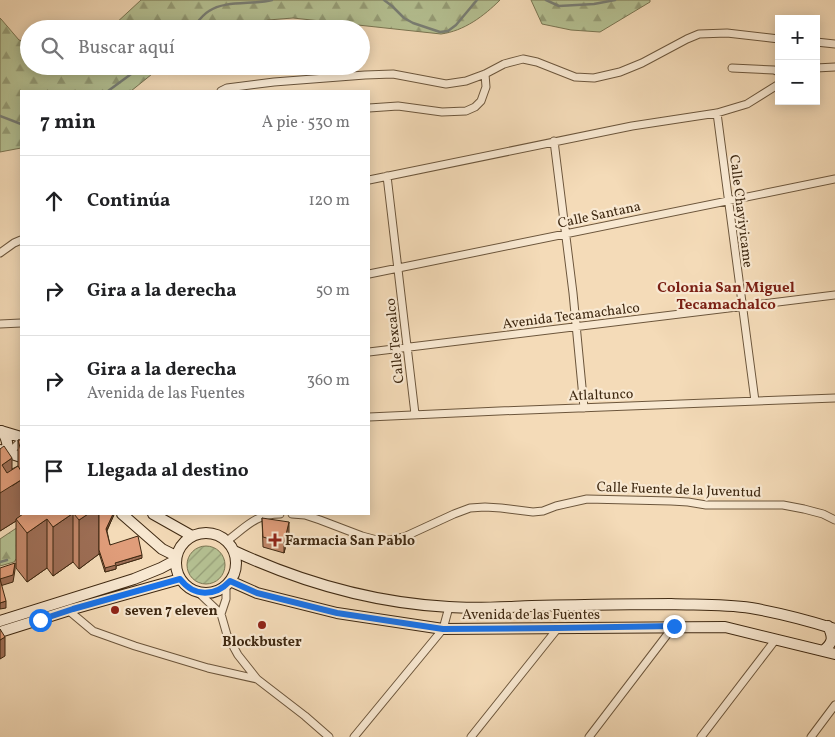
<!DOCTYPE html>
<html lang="es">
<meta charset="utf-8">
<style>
:root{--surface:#fff;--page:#f2f2f2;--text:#202124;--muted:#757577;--line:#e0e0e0}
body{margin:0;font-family:Vollkorn,serif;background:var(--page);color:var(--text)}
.controls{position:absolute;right:15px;top:15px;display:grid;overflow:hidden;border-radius:0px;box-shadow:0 2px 12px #0003}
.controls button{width:45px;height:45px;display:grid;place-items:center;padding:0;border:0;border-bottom:1px solid var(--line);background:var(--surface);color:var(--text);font:25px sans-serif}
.stop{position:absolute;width:15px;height:15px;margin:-11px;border:4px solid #1a73e8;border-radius:50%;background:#fff}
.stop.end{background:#1a73e8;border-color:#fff;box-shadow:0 1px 5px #0008}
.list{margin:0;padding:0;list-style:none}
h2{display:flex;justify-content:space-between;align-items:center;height:65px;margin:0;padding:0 20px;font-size:21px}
h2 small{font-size:16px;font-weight:400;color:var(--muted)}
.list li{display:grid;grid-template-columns:32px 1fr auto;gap:15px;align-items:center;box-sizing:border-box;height:90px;padding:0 20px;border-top:1px solid var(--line)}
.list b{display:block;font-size:19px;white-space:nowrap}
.list p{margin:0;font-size:16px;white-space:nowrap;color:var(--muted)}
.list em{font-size:16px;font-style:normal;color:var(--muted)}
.icon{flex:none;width:28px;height:28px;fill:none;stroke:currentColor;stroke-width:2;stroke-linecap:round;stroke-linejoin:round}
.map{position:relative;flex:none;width:835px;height:737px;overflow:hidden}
.search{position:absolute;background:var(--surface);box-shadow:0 2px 12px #0003;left:20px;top:20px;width:350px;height:55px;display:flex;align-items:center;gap:12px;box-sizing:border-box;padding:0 18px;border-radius:28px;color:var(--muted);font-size:19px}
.panel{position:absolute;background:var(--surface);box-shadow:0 2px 12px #0003;left:20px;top:90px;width:350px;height:425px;border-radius:0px}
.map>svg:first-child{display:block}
.forest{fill:url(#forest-firs);stroke:#7a7552}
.garden{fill:url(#garden-furrows);stroke:#7a7552}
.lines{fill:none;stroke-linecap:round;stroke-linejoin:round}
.stream{stroke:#797f76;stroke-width:2.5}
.street-casing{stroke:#6c563c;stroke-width:9}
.secondary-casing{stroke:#3f2912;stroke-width:12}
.street{stroke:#f8e8d1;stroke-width:7}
.secondary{stroke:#f8e8d1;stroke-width:10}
.wall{fill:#c18769;stroke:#3f2912}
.shaded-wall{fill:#9d6e55;stroke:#3f2912}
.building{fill:#e09d7a;stroke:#3f2912}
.route{stroke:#1a73e8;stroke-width:6}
.poi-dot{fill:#8f2418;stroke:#f8e8d1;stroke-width:2}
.labels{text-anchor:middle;stroke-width:4.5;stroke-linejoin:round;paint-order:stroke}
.street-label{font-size:14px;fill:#3f2912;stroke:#f8e8d1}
.poi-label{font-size:14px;font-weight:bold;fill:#3f2912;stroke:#f8e8d1;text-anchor:start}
.neighbourhood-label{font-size:15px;font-weight:bold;fill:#7a1f14;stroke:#f8e8d1}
</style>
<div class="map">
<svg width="835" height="737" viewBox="0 0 835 737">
<defs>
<pattern id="forest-firs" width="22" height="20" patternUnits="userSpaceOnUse" patternTransform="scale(1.25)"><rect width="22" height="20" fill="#b5c193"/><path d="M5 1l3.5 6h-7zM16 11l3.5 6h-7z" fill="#959d77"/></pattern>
<pattern id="garden-furrows" width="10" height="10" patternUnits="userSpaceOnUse" patternTransform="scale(1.25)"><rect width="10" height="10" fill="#b5c193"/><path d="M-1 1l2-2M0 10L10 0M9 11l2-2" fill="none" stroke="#959d77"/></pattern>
</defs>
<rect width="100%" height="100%" fill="#f4dbb8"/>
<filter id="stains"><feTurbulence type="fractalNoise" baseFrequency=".004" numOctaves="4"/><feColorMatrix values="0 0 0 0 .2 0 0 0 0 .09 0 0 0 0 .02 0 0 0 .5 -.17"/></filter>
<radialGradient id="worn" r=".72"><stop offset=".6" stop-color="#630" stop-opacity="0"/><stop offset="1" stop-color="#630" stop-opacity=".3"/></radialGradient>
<path class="forest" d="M141 0H500C484 16 464 31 441 34L293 18 268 20 239 29H106L114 25Z
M531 0H650V2L600 32 571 30 542 24Z
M0 18 1 19 19 40 29 43V66H52L62 73 68 66H162L131 91H21V148L0 152Z
M30 519 32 537 14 562 0 566V539Z"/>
<path class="garden" d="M187 565a19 19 0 1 1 38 0a19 19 0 1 1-38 0Z"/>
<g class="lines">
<path class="stream" d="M384 0 392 6 404 18 413 23 440 32 448 31 456 25 477 0
M546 0 559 6 594 4 615 0
M192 29C197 23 202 15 209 11 225 0 253 5 272 0
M108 91 142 66
M0 116 21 124
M0 562 7 560"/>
<defs>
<path id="street" d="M816 42 835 44
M732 68 774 70 779 72
M816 68 835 67
M221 91 227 88 274 82 365 75 393 74 446 84 466 81 485 74 504 64 523 59 537 62 575 77 594 78 620 72 642 63 687 39 699 34 727 33 779 39
M369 108 398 106 442 112 466 111 475 107 481 101 486 87 485 74
M717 113 755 401
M554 141 573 293 584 408
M387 176 415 414
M369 180 632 126 717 113 747 104 779 84
M0 253 14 243 21 240
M369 274 835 179
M0 324 21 323
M369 352 835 295
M369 417 499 411 835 398
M0 462 21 441
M292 514 305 515 320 520 362 536 377 540H390L404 537 454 514 470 508 485 507 501 508 533 512 543 511 556 506 587 499 671 501 688 502 706 505H783L804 509 823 514 835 520
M227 541C245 528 255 514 280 514
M198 592 221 614 227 635 238 655 257 679 305 716 329 737
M68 610 93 631 135 646 208 668 257 679
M221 614 226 599V586
M354 737 443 629 449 607
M471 737 558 628
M589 737 673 627
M701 737 776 639
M811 737 835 705"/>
<path id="secondary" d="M1 431 21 437
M2 431C7 439 8 444 8 453
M0 450 21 457
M122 514 162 549 176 556
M153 514 192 536
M176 563a30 30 0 1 1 60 0a30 30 0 1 1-60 0Z
M234 551C301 582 375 603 449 607 476 609 504 607 532 606 578 605 625 604 671 604 698 605 724 604 751 608 779 613 807 620 835 629
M230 581 257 593 337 613 443 629 725 627 835 654
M0 621 134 579 161 568 176 560
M0 632 73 609 180 579
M823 651C833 643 834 638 828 626"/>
</defs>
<use href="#street" class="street-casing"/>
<use href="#secondary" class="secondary-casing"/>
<use href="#street" class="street"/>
<use href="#secondary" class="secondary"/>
</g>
<path class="wall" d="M18 440H21V514H114L107 531 110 545 142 558 116 566V569L105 572 99 553V554L79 569 73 562 53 576 47 568 27 582 16 568V521L0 531V449L12 469 18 466Z
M262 518 289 532 284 553 263 547Z"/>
<path class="shaded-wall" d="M12 458V486L21 480V514H25L16 519V521L0 531V493L2 465Z
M72 514H73V562L53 576V527Z
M88 514H99V554L79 569V520Z
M113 514H114V515L106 532V529Z
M47 519V568L27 582V533Z
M289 522V532L284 553V543Z
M142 555V558L116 566V569L105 572V568L115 563Z
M15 563V570L13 582 0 586V579Z
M6 601V608L0 609V603Z
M5 637V656L0 659V640Z"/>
<path class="building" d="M18 440H21V451Z
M4 446 12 458 2 465 7 473 18 466 21 471V480L0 493V449Z
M23 514H72L53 527 47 519 27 533 16 519Z
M74 514H88L79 520Z
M99 514H113L106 529 110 545 138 536 142 555 115 563 116 565 105 568 99 550Z
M262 518 289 522 284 543 263 537Z
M15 563 13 575 0 579 6 601 0 603V568Z
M0 629 5 637 0 640Z"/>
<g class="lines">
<path class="route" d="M40 620 73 609 180 579C194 597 215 597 230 581L257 593 337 613 443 629 558 628 674 626"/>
</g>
<g class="poi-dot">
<path d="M272.5 532.5h5v5h5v5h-5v5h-5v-5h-5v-5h5z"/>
<circle cx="115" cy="610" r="5"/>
<circle cx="262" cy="625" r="5"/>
</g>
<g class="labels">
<g class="street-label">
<text transform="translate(742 211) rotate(83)" y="5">Calle Chayiyicame</text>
<text transform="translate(599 214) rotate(-12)" y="5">Calle Santana</text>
<text transform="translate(571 315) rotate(-7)" y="5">Avenida Tecamachalco</text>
<text transform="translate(394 341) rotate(-96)" y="5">Calle Texcalco</text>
<text transform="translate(601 394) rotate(-2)" y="5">Atlaltunco</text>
<text transform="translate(679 489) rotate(2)" y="5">Calle Fuente de la Juventud</text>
<text x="531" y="619">Avenida de las Fuentes</text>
</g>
<g class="poi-label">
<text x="285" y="545">Farmacia San Pablo</text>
<text x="125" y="615">seven 7 eleven</text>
<text x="262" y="646" text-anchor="middle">Blockbuster</text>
</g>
<g class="neighbourhood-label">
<text x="726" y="292">Colonia San Miguel<tspan x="726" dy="17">Tecamachalco</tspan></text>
</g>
</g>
<rect width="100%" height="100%" filter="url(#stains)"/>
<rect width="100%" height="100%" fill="url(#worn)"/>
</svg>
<div class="controls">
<button>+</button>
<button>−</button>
</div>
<div class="stop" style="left:40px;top:620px"></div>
<div class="stop end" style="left:674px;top:626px"></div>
<div class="search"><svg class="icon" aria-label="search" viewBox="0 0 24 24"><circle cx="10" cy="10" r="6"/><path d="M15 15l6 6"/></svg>Buscar aquí</div>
<section class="panel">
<h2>7 min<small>A pie · 530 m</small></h2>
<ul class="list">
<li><svg class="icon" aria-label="ahead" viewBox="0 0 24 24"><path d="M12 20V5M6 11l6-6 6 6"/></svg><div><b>Continúa</b></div><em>120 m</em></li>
<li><svg class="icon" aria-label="right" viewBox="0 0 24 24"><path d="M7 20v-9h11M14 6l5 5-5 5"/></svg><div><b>Gira a la derecha</b></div><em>50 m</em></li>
<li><svg class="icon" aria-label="right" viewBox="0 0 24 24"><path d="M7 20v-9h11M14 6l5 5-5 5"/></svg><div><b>Gira a la derecha</b><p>Avenida de las Fuentes</p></div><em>360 m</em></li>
<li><svg class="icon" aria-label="arrive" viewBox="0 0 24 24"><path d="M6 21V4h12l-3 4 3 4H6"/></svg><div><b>Llegada al destino</b></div></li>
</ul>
</section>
</div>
